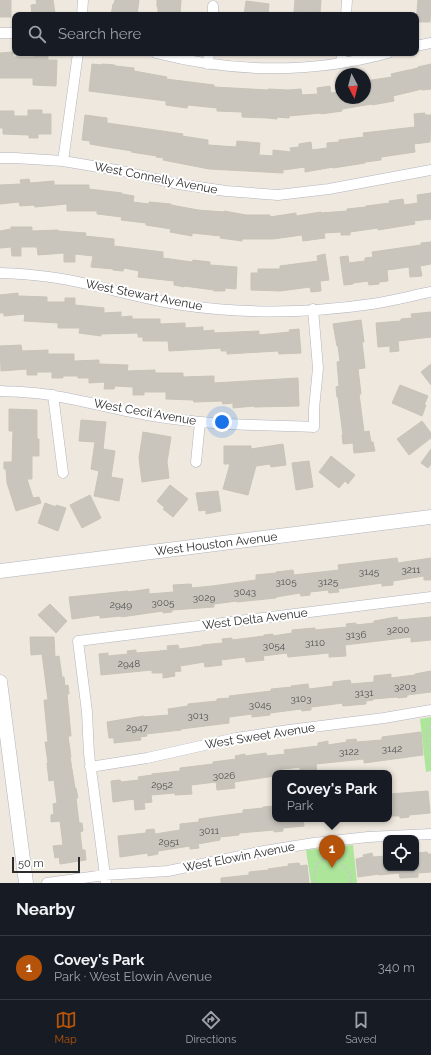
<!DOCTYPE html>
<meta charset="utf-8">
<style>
:root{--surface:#171b24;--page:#20242c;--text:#f1f3f6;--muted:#9ea1a6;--line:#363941;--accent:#b45309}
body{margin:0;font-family:Raleway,sans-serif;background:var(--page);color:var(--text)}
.controls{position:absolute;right:12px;bottom:12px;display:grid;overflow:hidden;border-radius:8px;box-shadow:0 1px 3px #0004}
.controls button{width:36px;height:36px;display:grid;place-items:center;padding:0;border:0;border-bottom:1px solid var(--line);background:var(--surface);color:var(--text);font:20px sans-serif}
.compass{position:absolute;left:335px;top:68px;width:36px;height:36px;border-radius:50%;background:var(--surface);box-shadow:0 1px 3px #0004;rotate:173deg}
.scale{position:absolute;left:12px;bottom:10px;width:68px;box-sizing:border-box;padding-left:4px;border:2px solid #2c2c2c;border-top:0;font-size:11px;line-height:14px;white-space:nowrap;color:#2c2c2c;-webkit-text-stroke:3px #fff;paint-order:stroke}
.you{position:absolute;left:222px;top:422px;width:14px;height:14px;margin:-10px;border:3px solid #fff;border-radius:50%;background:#1a73e8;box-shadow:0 0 0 6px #1a73e833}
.badge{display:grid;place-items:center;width:26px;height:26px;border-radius:50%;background:var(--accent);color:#fff;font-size:13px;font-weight:700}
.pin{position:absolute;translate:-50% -33px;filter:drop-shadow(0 1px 2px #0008)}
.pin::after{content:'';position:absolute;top:21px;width:14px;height:12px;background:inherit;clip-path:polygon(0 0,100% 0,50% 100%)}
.popup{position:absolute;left:272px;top:770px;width:120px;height:52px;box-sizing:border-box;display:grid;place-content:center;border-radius:8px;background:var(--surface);filter:drop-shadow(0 1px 3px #0005);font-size:13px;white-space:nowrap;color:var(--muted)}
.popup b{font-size:15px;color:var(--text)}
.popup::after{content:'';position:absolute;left:50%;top:100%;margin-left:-8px;border:8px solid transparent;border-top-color:var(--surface)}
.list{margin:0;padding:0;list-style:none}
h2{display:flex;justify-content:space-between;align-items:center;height:52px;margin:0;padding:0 16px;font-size:17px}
h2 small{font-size:13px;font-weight:400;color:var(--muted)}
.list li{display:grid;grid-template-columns:26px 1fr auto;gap:12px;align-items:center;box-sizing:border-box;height:64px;padding:0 16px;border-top:1px solid var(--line)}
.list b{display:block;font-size:15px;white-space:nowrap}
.list p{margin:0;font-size:13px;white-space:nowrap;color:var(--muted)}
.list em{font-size:13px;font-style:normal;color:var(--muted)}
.icon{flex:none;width:22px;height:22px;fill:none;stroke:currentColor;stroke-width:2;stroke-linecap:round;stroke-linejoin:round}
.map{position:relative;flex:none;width:431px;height:883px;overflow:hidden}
.search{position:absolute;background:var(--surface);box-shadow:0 1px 3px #0004;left:12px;right:12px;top:12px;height:44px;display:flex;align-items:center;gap:10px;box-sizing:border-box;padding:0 14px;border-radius:8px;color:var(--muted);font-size:15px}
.sheet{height:116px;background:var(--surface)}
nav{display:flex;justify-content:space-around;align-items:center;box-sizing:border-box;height:56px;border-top:1px solid var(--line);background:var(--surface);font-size:11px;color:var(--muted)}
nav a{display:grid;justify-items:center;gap:2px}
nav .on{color:var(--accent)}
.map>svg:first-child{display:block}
.green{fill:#ade59a}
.building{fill:#c9c5bd;stroke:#c9c4b7}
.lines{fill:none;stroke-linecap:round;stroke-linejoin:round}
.street-casing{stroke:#b2b3bf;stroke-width:11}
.secondary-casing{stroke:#b2b3bf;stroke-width:15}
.path{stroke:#c8c8c8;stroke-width:1.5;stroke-dasharray:3 2;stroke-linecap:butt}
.street{stroke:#fff;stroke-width:10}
.secondary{stroke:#fff;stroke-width:14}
.labels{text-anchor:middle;stroke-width:4;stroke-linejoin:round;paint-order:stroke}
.number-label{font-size:10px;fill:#535250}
.street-label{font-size:12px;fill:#2c2c2c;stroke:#fff}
</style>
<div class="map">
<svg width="431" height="883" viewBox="0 0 431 883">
<rect width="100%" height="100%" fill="#eee8de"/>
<path class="green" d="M431 717V771L426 772 420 719Z
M353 845 357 883H311L306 850Z"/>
<path class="building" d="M0 0H11V17H0Z
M36 0H53L55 13 32 15 31 5 37 4Z
M115 0H139L137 15H111L113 4H114Z
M157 0H181L180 15H158V7H157Z
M295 0H321L320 13 294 12Z
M418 0H431L430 22H416Z
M246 1 269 4 268 15H244Z
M13 52V57H35V56H48V60H57L56 86 33 85V78H0V53Z
M92 64 102 65V64L115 65V66L134 68V71L167 77 166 79 214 85V87L268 90V89L288 90 301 89 302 95 318 94 317 88 330 86 331 93 340 92 341 98H365V81L392 77 391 74 418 68V67L431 64V89L422 90V89L393 96 394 101 372 105V104L342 109V111L321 114V113L289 116V118L277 117V119L267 118 242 117V112L217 111V108L188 105 187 108 166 105V101L89 91Z
M28 110H42V114H51V134H38V138H29V135L3 134V128H0V111H14V116H28Z
M425 113V115H431L430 142 414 144 415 152 381 157V160L365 162V163L333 168V167L305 172V167L283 170V173L209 169 163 160 164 158 156 157 157 156 131 152 132 151 107 147 90 144V141L82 140 85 115 107 118V123L183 134 182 136 208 140V145L236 147 237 141 260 143 259 155 273 156V150L291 152 290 148 299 147V144L311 142 312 150 327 148V143L339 142V140L364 137 363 133 415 127 414 114Z
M29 179 30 183 54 181V185H89V189L122 193V194L134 196 133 202 149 204V202L171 204V205L198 210 224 212V211L246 215H270V217L296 213V216L321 212V213L347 211V209L366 207V206L390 203 389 201 403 199 404 205 418 203 417 195 431 193V219L414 221 415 224 378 230V228L350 232V235H341V232L324 233 325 238 303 241 302 235 273 239H242V241L220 238 221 236 192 233V236L170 232 171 229 146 225V223L121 220 122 217 97 214V211H67V204L35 207 34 205 20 206 19 202 0 204V185L21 184 20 180Z
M11 227H32V231L58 230V231L86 233 85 236 114 239V246L163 252V258L192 262 193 260 210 262V265L237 267 236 289 225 288V291H214V290L184 286V287L174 285V281L138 277 139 271 124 268 123 271 113 270V269L91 267 93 256 75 254V262H64V253L38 255 37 247H21V256H12L11 247 0 248V231L11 229Z
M431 242V264L420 266 422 276 410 277 409 267 387 270 388 281 379 282V284L369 285 368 281 353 283V284L344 285 340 257 348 256 349 263 365 261V258L373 257 372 252 421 245V243Z
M325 254 329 280 320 281 321 291 311 292 310 287 280 291 251 290V273H258V269H280V266L318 261 317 256Z
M18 293V296L47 297V302H65V298H75V305L104 308V313L121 312V317L132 316V319H160V324L185 323V328L203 327V331L214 330V333L259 331V335L290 332 289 330 299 329 301 353 279 354 278 351 227 354V351H221V348L169 351 168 341H143V337H138V333L101 334V336L79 333 80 328H58V323L24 321 25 314 4 316V313H0V295Z
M431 312V337L398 341 399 351 390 352V346L378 347 376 323 401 321V319L412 318 411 314Z
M361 320 364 342H362L365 368 358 369 361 394H359L364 432 369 431 371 442H373L375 451 354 453 353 443 343 444 342 435H343L338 397H337L336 387 339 386 337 362 340 361 338 346H337L333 324Z
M21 345 22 351 48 350V354H74V361L99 360V364L128 365 127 371 155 370V373H183V377L214 376V383L298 378 299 406 254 407V406L233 408V403L223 404 222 401 194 402 193 400 166 399V392H144V395H133V387L115 386 114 389H104L105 382 89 383V378H78V376H63V378H52V372H37V375H27V369L1 371 0 346Z
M431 364V385L421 372Z
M400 385 428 396 424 405H426L422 416 392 403Z
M9 409 37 410V439H39V456H32V479H27L33 498 39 497 41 503 16 511 7 483 6 469H4V462H12L13 431H9Z
M81 420 106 422 103 449 115 451 111 477 123 479 119 501 94 496 99 471 91 469 95 442 79 441Z
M422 421 431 433V438L409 455 397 439Z
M143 432 171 437 167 462 169 478 142 482 139 458Z
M283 444 286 465 271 467 270 464 256 466 248 495 223 489 230 464H224V446H251V449Z
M431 449V464L428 468 421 463Z
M331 456 355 475 348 484 345 481 339 488 319 472Z
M309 461 313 487 296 490 292 463Z
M170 485 188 499 173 517 163 509 165 508 157 501Z
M218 491 221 511 206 514V510L199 511 196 493Z
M90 495 101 518 82 528 70 505Z
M45 503 56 507V505L66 508 58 531 38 523Z
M397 558 398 563 431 558V580H424V576L393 581V585L382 586V583L338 589 339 592 329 593 328 590 310 592V595L301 596 300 593 276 597V598L256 600 237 602V601L214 604V607L172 610V612L163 613V611L121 617V616L100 618V615L72 619 69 597 128 591V592L149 589V594L174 592 173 585 191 584 192 588 212 586 256 580V575L276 573V572L293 570 294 575 339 570 338 565Z
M50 604 67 621 56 633 38 615Z
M397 617 398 620 431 617V640L411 642V637L345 645 346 656 329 657V653L288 657 287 653 263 656 264 660 246 662 245 657 221 660 222 665 205 667 204 662 180 666 181 671 174 672 175 676 163 678V673H152V670L101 675 99 654 108 653V656L128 654 127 651 136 650V653L161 651H160L168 650 167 646 178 645 179 649 202 646V645L223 643 222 639 232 638V640L264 636V635L273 634V636L292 633V630L315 628V630L347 627 346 624 356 623V625L374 623V621Z
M30 637H54L55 657 59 656 62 677H64L65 686 68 685 69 694H67L71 736H68L71 757H70L75 788H76L78 798H76L79 823H82L83 831 80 832 82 850H85L86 860 60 864 59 857 55 858 53 846 63 845 60 821 51 822V815L54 814 53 804 57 803 54 780 49 781 47 763H48L45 742H48L44 700H48L42 654 31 655Z
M431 671V692L407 695V697L398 698 397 697 373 699V700L366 701V704L343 706 342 703 328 705 311 707V710L302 711 301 709 270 713V715L252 717V714L229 717V723L181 729V730L146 734 147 736 140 737 141 740 114 743V738H109L107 722 144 716V717L169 715 168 709 188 706V704L217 701V699L230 698 229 696 271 691V689L292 687 291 686 308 684 309 689 333 686V682L350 680 351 684 374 682V676L391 674V678L415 675V674Z
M421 732 423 755 364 763V759L316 764 317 773H300V767L276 770V773H275V776L234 782 235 788 217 790 216 782 191 785 192 794 175 795V793L151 795 152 802 144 803 145 809 135 810 134 799 113 802 111 781 120 780 121 782 139 780 138 777 152 775V774L180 771V768L213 764V762L236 759 235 756 245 754V756L266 753 267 756 285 754 284 750 318 746V743L328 741V745L347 742 346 740 356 739 357 742 382 740V737Z
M428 791 430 813 409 815V817L400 818V816H392L390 794Z
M275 806V819H303L304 826 283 828V831L274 832V830L239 833V835L220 837V840L198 844 199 848 190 849V846L158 851V854L148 856V853L120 857 118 836 146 833V830L154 829 155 834 180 830V824L199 822V819L220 816 243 813V810L263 808V807Z
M427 852 428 854H431V872L418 873V877L400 878 399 873 379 875V874L358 877 356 859 364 857 363 855 372 853 373 857 386 856V868H416V853Z
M299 863 300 866 307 865 309 883H221V878L249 875V872L269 870 268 869 289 866 288 864Z"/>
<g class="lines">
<defs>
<path id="street" d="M82 15 83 0
M213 15V6
M346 15 347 0
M0 33H15
M416 46 431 43
M156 53C234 73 311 74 388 53
M341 63 342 53
M208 64 209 53
M0 158H15L63 161 122 171 178 184 226 191 278 195 329 189 431 170
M63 161 78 53
M0 273C29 274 59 277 87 284 118 291 150 300 182 305 244 314 310 313 372 304 391 301 411 296 431 292
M0 391C18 392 37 392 55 396 86 401 116 410 147 415 203 425 258 425 314 427V409L318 368 313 309
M53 395 63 473
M196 462 200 422
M90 767 147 758 236 738 289 730 384 718 431 710
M47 883 105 875 168 871 264 851 314 843 368 837 431 834
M106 883 89 754 87 712 78 641 431 597"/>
<path id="secondary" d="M0 571 431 517
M0 682 26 883"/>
</defs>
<use href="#street" class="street-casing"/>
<use href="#secondary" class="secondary-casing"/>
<path class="path" d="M431 726C425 733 425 742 431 750
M337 857 339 849
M315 883C314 882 314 878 314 877 314 867 325 850 336 857 339 859 341 864 344 867 349 872 353 875 350 883"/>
<use href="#street" class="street"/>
<use href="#secondary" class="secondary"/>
</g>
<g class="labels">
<g class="number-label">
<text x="411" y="573">3211</text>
<text x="369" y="575">3145</text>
<text x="286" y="585">3105</text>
<text x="328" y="585">3125</text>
<text x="245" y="595">3043</text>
<text x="204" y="601">3029</text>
<text x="163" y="606">3005</text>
<text x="121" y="608">2949</text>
<text x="398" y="633">3200</text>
<text x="356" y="638">3136</text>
<text x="315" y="646">3110</text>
<text x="274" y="649">3054</text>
<text x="129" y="667">2948</text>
<text x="405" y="690">3203</text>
<text x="364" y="696">3131</text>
<text x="301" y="702">3103</text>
<text x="260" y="708">3045</text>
<text x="198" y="719">3013</text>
<text x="137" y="731">2947</text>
<text x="392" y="752">3142</text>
<text x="349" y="755">3122</text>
<text x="224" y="779">3026</text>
<text x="162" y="788">2952</text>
<text x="209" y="834">3011</text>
<text x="169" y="845">2951</text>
</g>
<g class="street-label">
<text transform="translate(156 178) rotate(11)" y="4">West Connelly Avenue</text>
<text transform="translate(144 295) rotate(11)" y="4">West Stewart Avenue</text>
<text transform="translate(145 412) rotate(10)" y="4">West Cecil Avenue</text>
<text transform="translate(216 544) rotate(-7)" y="4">West Houston Avenue</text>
<text transform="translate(255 619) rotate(-7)" y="4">West Delta Avenue</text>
<text transform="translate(260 736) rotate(-9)" y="4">West Sweet Avenue</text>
<text transform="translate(239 857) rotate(-11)" y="4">West Elowin Avenue</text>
</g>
</g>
</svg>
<div class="controls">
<button><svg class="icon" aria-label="locate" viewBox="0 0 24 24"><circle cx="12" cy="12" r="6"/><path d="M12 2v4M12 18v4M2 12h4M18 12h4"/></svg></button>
</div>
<svg class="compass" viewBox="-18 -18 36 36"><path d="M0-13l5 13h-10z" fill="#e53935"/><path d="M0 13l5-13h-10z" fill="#9ea1a6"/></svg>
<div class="scale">50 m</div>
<div class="you"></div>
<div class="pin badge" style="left:332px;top:868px">1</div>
<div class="popup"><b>Covey's Park</b>Park</div>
<div class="search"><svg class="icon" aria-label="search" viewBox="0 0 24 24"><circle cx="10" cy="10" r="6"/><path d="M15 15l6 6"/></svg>Search here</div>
</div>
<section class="sheet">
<h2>Nearby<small></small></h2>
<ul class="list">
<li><span class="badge">1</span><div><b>Covey's Park</b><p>Park · West Elowin Avenue</p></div><em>340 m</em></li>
</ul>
</section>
<nav>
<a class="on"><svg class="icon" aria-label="map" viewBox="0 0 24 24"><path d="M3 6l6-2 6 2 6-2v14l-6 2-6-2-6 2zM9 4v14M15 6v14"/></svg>Map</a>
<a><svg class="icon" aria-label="directions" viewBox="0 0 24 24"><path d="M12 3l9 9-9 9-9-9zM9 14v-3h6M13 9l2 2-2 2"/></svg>Directions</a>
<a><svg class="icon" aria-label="saved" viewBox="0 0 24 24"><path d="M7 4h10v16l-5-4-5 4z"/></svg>Saved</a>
</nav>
